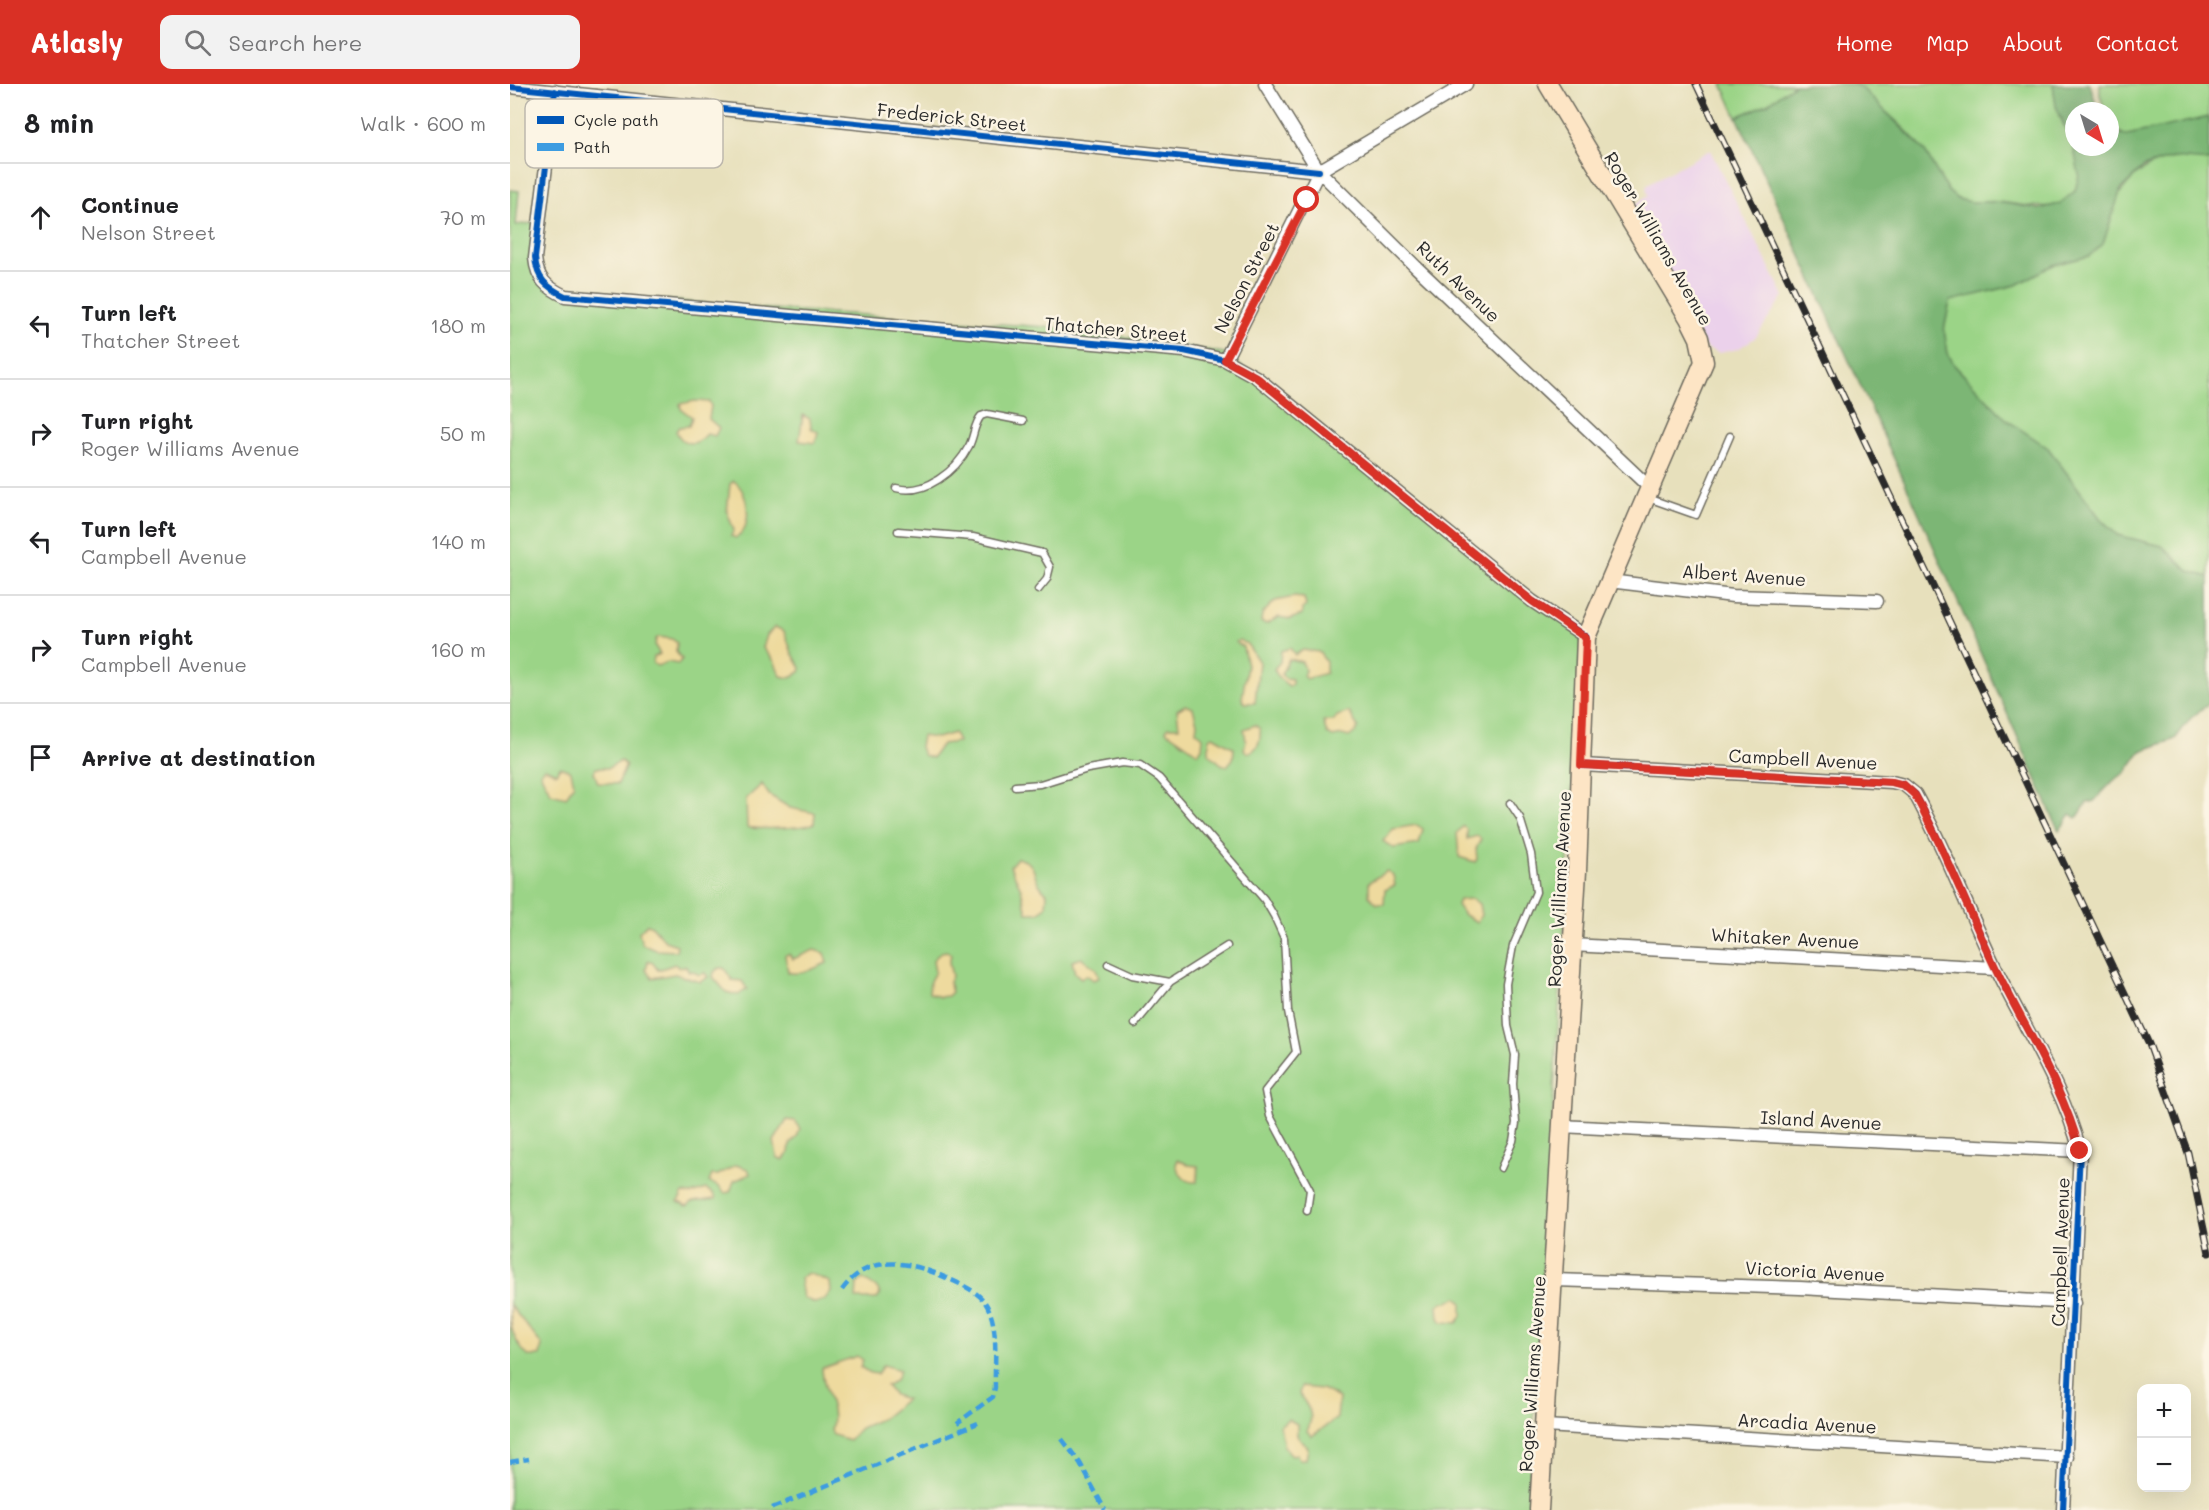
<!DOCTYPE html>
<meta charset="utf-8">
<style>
:root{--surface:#fff;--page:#f2f2f2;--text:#202124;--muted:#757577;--line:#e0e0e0;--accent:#d93025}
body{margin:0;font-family:Mali,sans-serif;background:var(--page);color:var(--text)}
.controls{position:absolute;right:18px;bottom:18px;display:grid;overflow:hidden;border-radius:12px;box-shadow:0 6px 24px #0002}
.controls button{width:54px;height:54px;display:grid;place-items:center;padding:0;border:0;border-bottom:2px solid var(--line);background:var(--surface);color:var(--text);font:30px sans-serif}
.compass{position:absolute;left:1555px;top:18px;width:54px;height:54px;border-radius:50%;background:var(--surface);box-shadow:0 6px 24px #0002;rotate:142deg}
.stop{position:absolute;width:18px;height:18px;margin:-14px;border:4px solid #d93025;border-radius:50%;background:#fff}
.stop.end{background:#d93025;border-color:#fff;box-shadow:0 2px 6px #0008}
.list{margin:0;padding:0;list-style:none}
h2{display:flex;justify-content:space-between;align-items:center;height:78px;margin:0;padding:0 24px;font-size:26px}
h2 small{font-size:20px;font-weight:400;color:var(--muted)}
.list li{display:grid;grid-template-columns:39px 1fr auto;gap:18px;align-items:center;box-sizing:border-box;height:108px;padding:0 24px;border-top:2px solid var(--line)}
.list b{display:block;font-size:22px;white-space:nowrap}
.list p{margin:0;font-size:20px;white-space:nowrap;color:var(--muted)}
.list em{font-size:20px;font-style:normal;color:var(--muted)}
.icon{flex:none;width:33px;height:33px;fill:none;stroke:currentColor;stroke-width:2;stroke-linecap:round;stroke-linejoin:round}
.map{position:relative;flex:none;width:1699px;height:1426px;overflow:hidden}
header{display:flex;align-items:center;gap:36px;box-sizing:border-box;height:84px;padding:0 30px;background:var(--accent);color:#fff}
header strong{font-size:28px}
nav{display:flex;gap:33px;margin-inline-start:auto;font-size:21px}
.search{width:420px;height:54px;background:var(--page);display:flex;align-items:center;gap:15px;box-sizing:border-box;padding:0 21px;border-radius:12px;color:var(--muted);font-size:22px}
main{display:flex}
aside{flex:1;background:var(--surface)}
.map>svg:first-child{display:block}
.built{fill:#ebd1eb}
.green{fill:#9bd487;stroke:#638059;stroke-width:1.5}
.forest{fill:#7cb674;stroke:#547050;stroke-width:1.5}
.sand{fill:#eeda9e;stroke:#8c8264;stroke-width:1.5}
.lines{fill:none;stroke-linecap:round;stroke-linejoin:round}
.service-casing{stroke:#6d6a5e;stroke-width:9}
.minor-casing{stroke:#6d6a5e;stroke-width:15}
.secondary-casing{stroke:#6d6a5e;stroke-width:21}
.service{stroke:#fff;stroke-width:6}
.minor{stroke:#fff;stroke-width:12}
.secondary{stroke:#fde5c5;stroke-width:18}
.rail-casing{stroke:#2b2b2b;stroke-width:7}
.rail{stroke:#fcf5e5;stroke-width:4.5;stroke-dasharray:14;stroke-linecap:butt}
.quiet{stroke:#3d9ce1;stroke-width:4.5;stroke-dasharray:9 4.5;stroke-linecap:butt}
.cycleway-casing{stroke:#fcf5e5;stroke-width:10}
.cycleway{stroke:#0057b8;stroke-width:6}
.route{stroke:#d93025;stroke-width:8}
.labels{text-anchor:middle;stroke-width:5;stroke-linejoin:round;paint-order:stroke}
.street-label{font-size:18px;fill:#2b2b2b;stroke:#fcf5e5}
.key{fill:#fcf5e5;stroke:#bdb8ad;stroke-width:1.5}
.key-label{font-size:16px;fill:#2b2b2b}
</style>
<header>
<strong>Atlasly</strong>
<div class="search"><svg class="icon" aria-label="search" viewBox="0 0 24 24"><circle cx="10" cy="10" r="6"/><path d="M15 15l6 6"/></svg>Search here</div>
<nav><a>Home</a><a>Map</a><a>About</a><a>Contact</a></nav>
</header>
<main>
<aside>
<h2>8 min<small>Walk · 600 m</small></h2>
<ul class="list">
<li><svg class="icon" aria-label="ahead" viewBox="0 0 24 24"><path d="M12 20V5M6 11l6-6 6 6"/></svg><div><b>Continue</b><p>Nelson Street</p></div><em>70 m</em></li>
<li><svg class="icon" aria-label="left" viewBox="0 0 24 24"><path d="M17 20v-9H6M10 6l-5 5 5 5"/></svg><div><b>Turn left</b><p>Thatcher Street</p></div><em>180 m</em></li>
<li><svg class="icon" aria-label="right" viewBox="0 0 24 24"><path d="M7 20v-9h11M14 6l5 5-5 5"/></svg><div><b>Turn right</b><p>Roger Williams Avenue</p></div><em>50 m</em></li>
<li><svg class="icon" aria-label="left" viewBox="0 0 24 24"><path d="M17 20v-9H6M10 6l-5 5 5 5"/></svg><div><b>Turn left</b><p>Campbell Avenue</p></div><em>140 m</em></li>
<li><svg class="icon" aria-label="right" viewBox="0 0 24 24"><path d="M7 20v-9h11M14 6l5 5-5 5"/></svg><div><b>Turn right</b><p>Campbell Avenue</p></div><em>160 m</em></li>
<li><svg class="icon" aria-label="arrive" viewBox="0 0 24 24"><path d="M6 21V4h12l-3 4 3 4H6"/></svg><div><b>Arrive at destination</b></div></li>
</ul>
</aside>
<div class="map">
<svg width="1699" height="1426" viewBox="0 0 1699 1426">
<rect width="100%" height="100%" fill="#fcf5e5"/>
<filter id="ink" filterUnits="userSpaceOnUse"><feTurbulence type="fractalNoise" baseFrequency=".0167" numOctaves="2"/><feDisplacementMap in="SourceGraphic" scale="12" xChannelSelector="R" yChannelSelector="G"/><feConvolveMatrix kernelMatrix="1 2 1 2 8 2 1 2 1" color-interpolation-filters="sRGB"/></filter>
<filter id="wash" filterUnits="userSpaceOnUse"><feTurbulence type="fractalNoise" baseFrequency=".008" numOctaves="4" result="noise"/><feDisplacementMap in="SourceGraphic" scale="24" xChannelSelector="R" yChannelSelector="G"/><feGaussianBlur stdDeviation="1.35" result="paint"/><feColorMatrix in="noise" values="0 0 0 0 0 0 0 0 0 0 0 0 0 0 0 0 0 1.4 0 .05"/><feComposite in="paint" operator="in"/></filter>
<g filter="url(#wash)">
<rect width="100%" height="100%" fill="#e7e0bc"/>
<path class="built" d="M1200 66 1274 212 1246 253 1228 265 1209 269 1196 264 1116 126 1138 112 1136 103 1141 98Z"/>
<path class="green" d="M1212 0H1285L1257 20 1227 33Z
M1342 0H1543C1544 7 1545 15 1547 23 1553 45 1571 68 1569 92 1564 135 1518 121 1490 118 1476 116 1458 122 1445 113 1428 101 1424 80 1412 64 1392 39 1366 20 1342 0Z
M1590 0H1696L1699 3V35L1617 53 1600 41V27H1595L1590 11Z
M1676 73 1699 77V493L1679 487 1652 462 1607 451 1590 434 1538 364 1497 336 1445 282 1438 270 1434 246 1440 217 1506 201 1543 181 1579 172C1602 124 1614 76 1676 73Z
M0 106 9 107 6 141 23 139 31 197 57 207 246 224 568 245 714 269 1072 549 1018 1426H0Z"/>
<path class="forest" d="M1285 0H1342L1352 4 1414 66 1438 107 1447 115 1462 118H1488L1529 125 1549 120 1565 107 1569 91 1564 65 1546 22 1543 0H1580L1588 27H1564V63H1600V49L1617 51 1699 33V77L1662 74 1634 83 1611 105 1593 160 1579 172 1543 181 1506 201 1440 217 1434 246 1438 270 1445 282 1497 336 1538 364 1590 434 1607 451 1652 462 1679 487 1699 493V619L1680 635 1665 655 1631 667 1616 688 1603 697 1584 717 1577 719 1567 734 1561 730 1549 747 1402 414 1227 33 1257 20Z"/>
<path class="sand" d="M185 317 199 318 201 322 199 335 209 344 205 352 197 350C187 362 173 363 166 347L169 343 179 342 182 333 171 325 170 320Z
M293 331 300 335 301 344 308 348 305 359 289 357Z
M224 397C239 408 244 443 226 454L221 452 224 446 217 428 220 400Z
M784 513 794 514 796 522 792 525V531L780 535 769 533 756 540 751 538 752 530 765 517Z
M265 543 274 547 282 569 291 584 290 588 279 594 271 592 264 577 253 564 257 551Z
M149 553 162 555 167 559 166 568 172 575 168 580 158 578 147 582 143 579 144 573 150 570 145 562 146 555Z
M729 556 737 560 749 578 745 619H735L732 615 737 581 733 563 726 558Z
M780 564 785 571 793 566 809 568 816 578V589L796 595 793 592 795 586 792 578 779 575 771 590 775 594 782 595V600L779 602 769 594 764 585 770 578 771 567Z
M675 621 683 624 687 639 686 647 693 653 692 664 688 669 656 647 658 643H669L667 626Z
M839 628 848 643 847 647 839 653 832 651 823 653 817 650 813 637H824L827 632Z
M745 641 750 645C751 656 749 666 737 669L734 665 736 657 734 645Z
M444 649 448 658 432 660 422 674 413 671 410 663 412 652 427 654Z
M703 652 724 664 723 675 717 682 711 680 699 669V654Z
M111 677 116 681 108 700 88 699 84 688 86 684H98Z
M50 683 61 687 64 700 56 713 41 709 30 689 35 684 46 689Z
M252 700 259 711 280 724 305 729 304 739C298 744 244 746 237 743L236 715Z
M907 741 913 745 909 760 883 764 873 757 883 745Z
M953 742 957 746V755L967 752 971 755 966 765 967 775 965 778 949 773 947 749Z
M507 774C529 779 521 791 531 803 533 806 536 807 537 810L536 823 528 829H517L511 805 500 782Z
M877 787 883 791 885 801 875 806 874 820H867L859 812V798Z
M962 815 969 820 971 831 967 838 954 831 947 821 949 816Z
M137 840 142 842 155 857 167 861 166 867 146 866 132 860 129 848Z
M304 866 314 869 317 879C306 883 290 893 278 888L275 871 279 870 283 875Z
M437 867 441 871 439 879 442 892 439 898 442 908 438 912 430 913 419 909 420 897 425 888 423 876 431 868Z
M572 874 586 885 589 894 583 896 577 891 571 894 565 889 562 877Z
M138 877 143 879 148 886 165 880 168 883 176 882 179 888 183 887 189 891 195 889 198 893 190 898 165 890 142 894 136 886Z
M209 884H214L222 896 232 897 237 905 228 911 216 908 203 893 204 888Z
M277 1036 285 1037 290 1045 287 1053 280 1060 279 1069 273 1076 267 1073 264 1057Z
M668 1075 678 1081 688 1082 687 1098C675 1099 670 1092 666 1081Z
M226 1081 238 1085 240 1090 224 1097 220 1108 214 1109 210 1103 199 1098 202 1091H208Z
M196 1105 204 1110 206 1115 183 1118 177 1122 168 1118 173 1109 181 1110Z
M298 1189 320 1198 321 1207 315 1215 305 1219 293 1214 290 1194Z
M353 1195 368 1205 370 1211 367 1215H346L347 1200Z
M947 1213 952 1218V1232L947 1239 932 1238 929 1234 928 1222 932 1218H938Z
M0 1221 32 1261 30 1272H18C2 1256 0 1242 0 1221Z
M347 1272 353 1276 350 1283 360 1289 367 1290 373 1281 390 1286 386 1296 376 1302 384 1311 396 1315 373 1334 350 1344 339 1356 323 1351 321 1346C328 1324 312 1306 312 1284Z
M791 1303 812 1305 829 1314 827 1334 802 1352 797 1347C805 1332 799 1323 789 1310Z
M778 1335 787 1340V1351L798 1365 796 1375H789L787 1370 782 1371 774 1363 770 1342Z"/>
</g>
<g filter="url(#ink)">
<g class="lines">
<defs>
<path id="service" d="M386 404C415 412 446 387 459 362 464 353 464 340 471 332L477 330 513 337
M1138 414 1186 431 1220 352
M388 447 463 453 532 469 540 483 537 495 528 506
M505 702 530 700 578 685 612 679 630 681 649 694 754 815 764 832 774 854 778 927 786 968 755 1007 760 1032 800 1106 797 1127
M598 880 622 891 660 898
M625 940 660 898 717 862
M991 1084 1003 1057 1006 1039 1003 1000 1005 971 998 942 996 900 1003 862 1026 808 1021 770 1010 734 1000 719"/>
<path id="minor" d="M755 0 809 87 906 183 1139 403
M0 3 809 87
M45 7 25 174C27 195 36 203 55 212L674 267 715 276 746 293 1022 517 1076 553
M715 276 809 87 956 0
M1099 497 1223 512 1367 517
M1072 681 1382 698 1394 701 1405 710C1436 766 1458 827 1486 885 1515 945 1553 1002 1570 1067L1553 1426
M1062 861 1485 884
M1050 1042 1570 1067
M1044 1196 1290 1204 1564 1219
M1035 1342 1557 1373"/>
<path id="secondary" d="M1029 1426 1067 787 1076 553 1194 278 1189 254 1179 234 1038 0"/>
</defs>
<use href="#service" class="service-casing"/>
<use href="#minor" class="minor-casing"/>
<use href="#secondary" class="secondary-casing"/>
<use href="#service" class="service"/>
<use href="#minor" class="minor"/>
<use href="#secondary" class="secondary"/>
<defs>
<path id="rail" d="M1186 0 1639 960 1678 1069 1699 1169"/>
</defs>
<use href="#rail" class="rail-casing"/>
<use href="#rail" class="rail"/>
<path class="quiet" d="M332 1206C360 1167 402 1178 439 1195 451 1200 466 1207 474 1217 490 1238 484 1278 485 1303L483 1313 447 1339
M552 1355 570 1379 595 1426
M0 1378 19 1375
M262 1424 468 1339"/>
<defs>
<path id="cycleway" d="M0 3 809 87
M45 7 25 174C27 195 36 203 55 212L674 267 715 276 746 293 1022 517 1076 553
M1072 681 1382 698 1394 701 1405 710C1436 766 1458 827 1486 885 1515 945 1553 1002 1570 1067L1553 1426"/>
</defs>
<use href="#cycleway" class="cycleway-casing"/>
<use href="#cycleway" class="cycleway"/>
</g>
</g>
<g class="lines" filter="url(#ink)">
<path class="route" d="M797 116 715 276 746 293 1022 517 1076 554 1071 681 1382 698 1394 701 1405 711C1436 767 1458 827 1486 885 1515 945 1553 1002 1570 1067"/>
</g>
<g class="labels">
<g class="street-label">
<text transform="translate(442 34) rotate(6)" y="6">Frederick Street</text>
<text transform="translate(1148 155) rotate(60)" y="6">Roger Williams Avenue</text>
<text transform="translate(737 194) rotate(-63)" y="6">Nelson Street</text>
<text transform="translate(948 198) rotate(44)" y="6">Ruth Avenue</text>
<text transform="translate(606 246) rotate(5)" y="6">Thatcher Street</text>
<text transform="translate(1234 492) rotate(4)" y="6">Albert Avenue</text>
<text transform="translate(1293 676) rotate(3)" y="6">Campbell Avenue</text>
<text transform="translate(1050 805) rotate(-87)" y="6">Roger Williams Avenue</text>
<text transform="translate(1275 855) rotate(3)" y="6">Whitaker Avenue</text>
<text transform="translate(1311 1037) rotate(3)" y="6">Island Avenue</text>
<text transform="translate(1551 1168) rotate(-88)" y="6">Campbell Avenue</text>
<text transform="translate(1305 1188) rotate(3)" y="6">Victoria Avenue</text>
<text transform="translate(1023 1290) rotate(-86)" y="6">Roger Williams Avenue</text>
<text transform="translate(1297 1340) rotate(3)" y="6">Arcadia Avenue</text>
</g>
</g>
<rect x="15" y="15" width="198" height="69" rx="9" class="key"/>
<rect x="27" y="32" width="27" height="8" fill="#0057b8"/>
<rect x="27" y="59" width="27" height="8" fill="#3d9ce1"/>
<g class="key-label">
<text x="64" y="42">Cycle path</text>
<text x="64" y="69">Path</text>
</g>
</svg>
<div class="controls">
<button>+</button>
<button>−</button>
</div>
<svg class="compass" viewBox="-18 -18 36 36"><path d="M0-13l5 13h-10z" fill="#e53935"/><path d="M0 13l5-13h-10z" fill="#757577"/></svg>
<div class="stop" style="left:797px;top:116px"></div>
<div class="stop end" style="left:1570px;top:1067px"></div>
</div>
</main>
